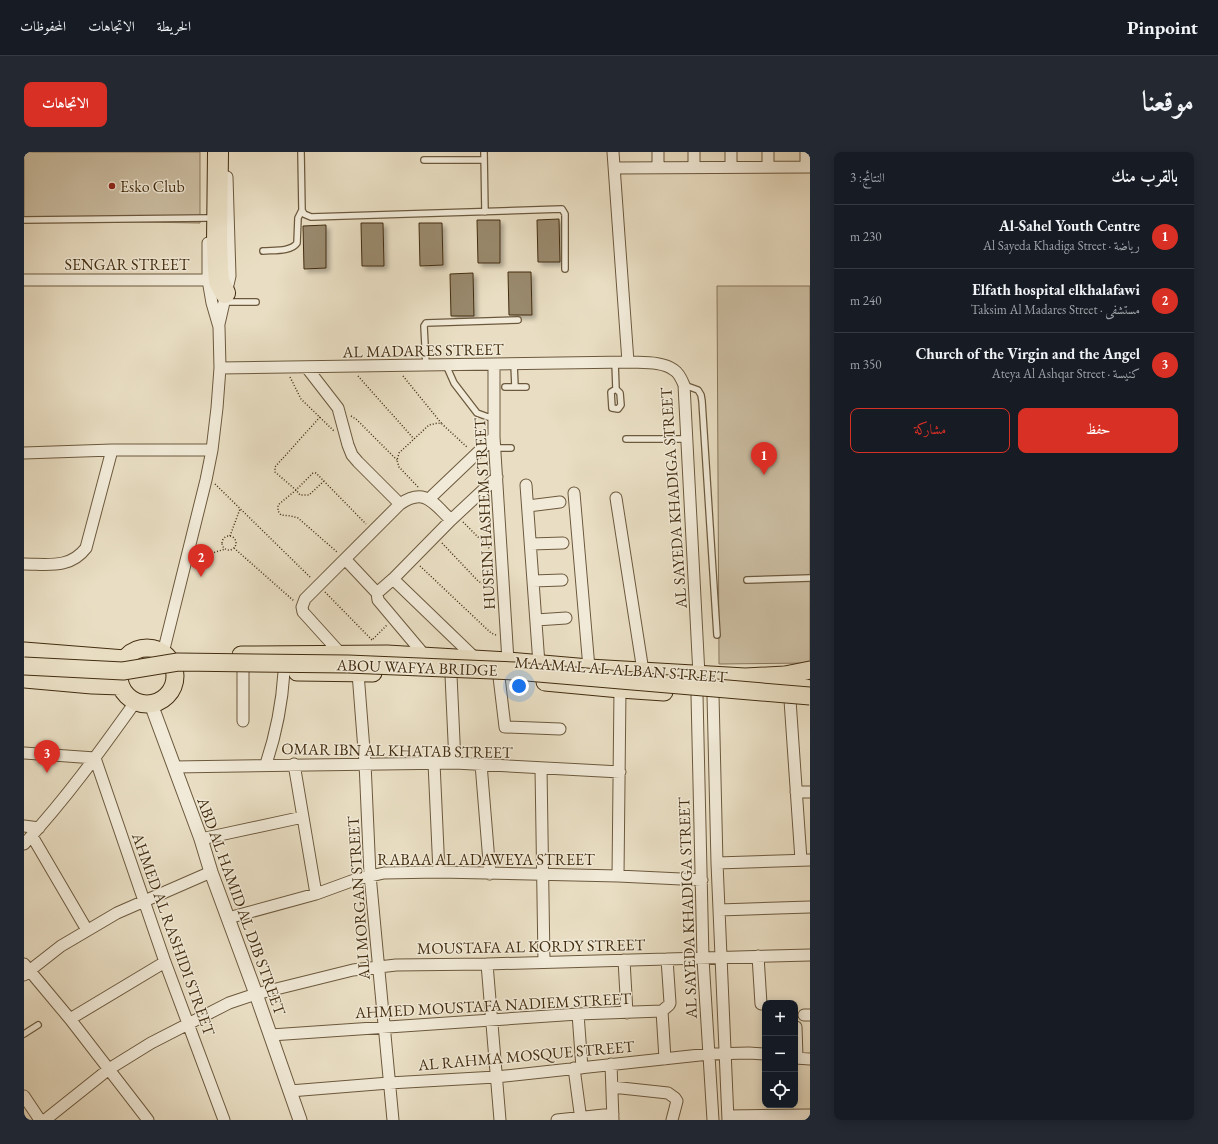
<!DOCTYPE html>
<html lang="ar">
<meta charset="utf-8">
<style>
:root{--surface:#171b24;--page:#242831;--text:#f1f3f6;--muted:#9ea1a6;--line:#363941;--accent:#d93025}
body{margin:0;font-family:"EB Garamond",Amiri,serif;background:var(--page);color:var(--text);direction:rtl}
.controls{position:absolute;right:12px;bottom:12px;display:grid;overflow:hidden;border-radius:8px;box-shadow:0 2px 10px #0003}
.controls button{width:36px;height:36px;display:grid;place-items:center;padding:0;border:0;border-bottom:1px solid var(--line);background:var(--surface);color:var(--text);font:20px sans-serif}
.you{position:absolute;left:495px;top:534px;width:14px;height:14px;margin:-10px;border:3px solid #fff;border-radius:50%;background:#1a73e8;box-shadow:0 0 0 6px #1a73e833}
.badge{display:grid;place-items:center;width:26px;height:26px;border-radius:50%;background:var(--accent);color:#fff;font-size:13px;font-weight:700}
.pin{position:absolute;translate:-50% -33px;filter:drop-shadow(0 1px 2px #0008)}
.pin::after{content:'';position:absolute;top:21px;width:14px;height:12px;background:inherit;clip-path:polygon(0 0,100% 0,50% 100%)}
.list{margin:0;padding:0;list-style:none}
h2{display:flex;justify-content:space-between;align-items:center;height:52px;margin:0;padding:0 16px;font-size:17px}
h2 small{font-size:13px;font-weight:400;color:var(--muted)}
.list li{display:grid;grid-template-columns:26px 1fr auto;gap:12px;align-items:center;box-sizing:border-box;height:64px;padding:0 16px;border-top:1px solid var(--line)}
.list b{display:block;font-size:15px;white-space:nowrap}
.list p{margin:0;font-size:13px;white-space:nowrap;color:var(--muted)}
.list em{font-size:13px;font-style:normal;color:var(--muted)}
.actions{display:flex;gap:8px;padding:12px 16px}
.actions a{flex:1;padding:9px 0;border:1px solid var(--accent);border-radius:8px;text-align:center;font-size:14px;color:var(--accent)}
.actions .main{background:var(--accent);color:#fff}
.icon{flex:none;width:22px;height:22px;fill:none;stroke:currentColor;stroke-width:2;stroke-linecap:round;stroke-linejoin:round}
.map{position:relative;flex:none;width:786px;height:968px;overflow:hidden;direction:ltr;border-radius:8px}
header{display:flex;align-items:center;gap:24px;box-sizing:border-box;height:56px;padding:0 20px;background:var(--surface);border-bottom:1px solid var(--line)}
header strong{font-size:19px}
nav{display:flex;gap:22px;margin-inline-start:auto;font-size:14px}
.intro{display:flex;align-items:center;justify-content:space-between;box-sizing:border-box;height:96px;padding:0 24px}
h1{margin:0;font-size:28px}
.button{padding:10px 18px;border-radius:8px;background:var(--accent);color:#fff;font-size:14px;font-weight:700}
main{display:flex;gap:24px;padding:0 24px}
aside{flex:1;background:var(--surface);border-radius:8px;box-shadow:0 2px 10px #0003}
.map>svg:first-child{display:block}
.green{fill:#cdc0a5;stroke:#88765a}
.building{fill:#99896d;stroke:#432d10;filter:url(#shadow)}
.lines{fill:none;stroke-linecap:round;stroke-linejoin:round}
.service-casing{stroke:#6c593d;stroke-width:8}
.minor-casing{stroke:#6c593d;stroke-width:13}
.tertiary-casing{stroke:#6c593d;stroke-width:15}
.primary-casing{stroke:#432d10;stroke-width:19}
.motorway-casing{stroke:#432d10;stroke-width:22}
.path{stroke:#432d10;stroke-width:1.5;stroke-dasharray:1 2;stroke-linecap:butt}
.service{stroke:#f1ead8;stroke-width:5.5}
.minor{stroke:#f1ead8;stroke-width:11}
.tertiary{stroke:#f1ead8;stroke-width:13}
.primary{stroke:#e9dec3;stroke-width:17}
.motorway{stroke:#e9dec3;stroke-width:20}
.primary-bridge-casing{stroke:#432d10;stroke-width:19;stroke-linecap:butt}
.primary-bridge{stroke:#e9dec3;stroke-width:17}
.poi-dot{fill:#8f2418;stroke:#f1ead8;stroke-width:1.5}
.labels{text-anchor:middle;stroke-width:3;stroke-linejoin:round;paint-order:stroke}
.poi-label{font-size:16px;fill:#432d10;stroke:#f1ead8;text-anchor:start}
.street-label{font-size:16px;fill:#432d10;stroke:#f1ead8}
</style>
<header>
<strong>Pinpoint</strong>
<nav><a>الخريطة</a><a>الاتجاهات</a><a>المحفوظات</a></nav>
</header>
<div class="intro"><h1>موقعنا</h1><a class="button">الاتجاهات</a></div>
<main>
<aside>
<h2>بالقرب منك<small>النتائج: 3</small></h2>
<ul class="list">
<li><span class="badge">1</span><div><b>Al-Sahel Youth Centre</b><p>رياضة · Al Sayeda Khadiga Street</p></div><em>230 m</em></li>
<li><span class="badge">2</span><div><b>Elfath hospital elkhalafawi</b><p>مستشفى · Taksim Al Madares Street</p></div><em>240 m</em></li>
<li><span class="badge">3</span><div><b>Church of the Virgin and the Angel</b><p>كنيسة · Ateya Al Ashqar Street</p></div><em>350 m</em></li>
</ul>
<div class="actions"><a class="main">حفظ</a><a>مشاركة</a></div>
</aside>
<div class="map">
<svg width="786" height="968" viewBox="0 0 786 968">
<defs>
<filter id="shadow"><feDropShadow dx="3.5" dy="3.5" stdDeviation="2" flood-color="#0004"/></filter>
</defs>
<rect width="100%" height="100%" fill="#e9dec3"/>
<filter id="stains"><feTurbulence type="fractalNoise" baseFrequency=".005" numOctaves="4"/><feColorMatrix values="0 0 0 0 .2 0 0 0 0 .09 0 0 0 0 .02 0 0 0 .5 -.17"/></filter>
<radialGradient id="worn" r=".72"><stop offset=".6" stop-color="#630" stop-opacity="0"/><stop offset="1" stop-color="#630" stop-opacity=".3"/></radialGradient>
<path class="green" d="M0 0H176V71L0 68Z
M693 134H786V511L695 512Z"/>
<path class="building" d="M535 67 536 110H514L513 68Z
M453 68H476V111H454Z
M337 71H359L360 114H338Z
M395 71H418L419 113 396 114Z
M302 73V116L280 117 279 74Z
M484 120H507L508 163H485Z
M449 121 450 164H427L426 122Z"/>
<g class="lines">
<defs>
<path id="service" d="M277 0 278 58 280 62 287 65 538 57 541 62V117
M460 0 461 60
M400 8H460
M0 68 184 66
M239 99C249 98 267 100 273 91L274 66 278 58
M199 150H232
M591 210 592 237
M490 212 491 235
M402 213 400 174 402 171 494 168
M422 213 430 231 453 261 464 265 470 264
M660 233 674 238 677 243 678 249 693 483
M481 235H502
M592 237 596 241 597 253 594 257 588 256 587 240Z
M602 287H663
M471 296H487
M723 428 786 426
M0 882 14 873"/>
<path id="minor" d="M589 0 604 210
M634 0V16
M670 0V15
M744 0V15
M707 15V0
M782 15V0
M591 16 786 15
M0 128H184L190 133
M195 172 206 124 203 25
M470 213V285L484 509
M196 216 604 210C618 211 638 209 650 218 655 221 658 228 660 233L675 523
M283 216 314 256 324 293 328 303 334 310 376 352
M0 301 88 298H188
M502 333 515 512
M550 341 565 516
M592 346 619 519
M405 347 470 285
M504 354 536 350
M507 392 539 391
M322 408 353 441 354 448 402 505
M0 412C24 412 46 417 62 396L88 298
M369 427 452 507
M509 429 538 428
M353 441 369 427 427 368 473 325
M512 468 542 466
M139 501 182 328 188 298 193 256 196 216 195 175 188 151 184 128V91
M317 502 279 460 278 455 281 447 376 352C401 335 409 351 427 368
M334 521 341 611 346 723 369 968
M427 523 431 611
M475 525 481 575 536 577
M673 543 679 807 689 968
M689 543 693 711 704 968
M766 548 777 708
M219 569V518
M0 601 71 606 141 810 200 968
M410 611 415 720
M242 612C252 582 258 552 260 520
M270 612 292 742
M457 612 466 722
M150 615 431 611 596 620
M517 616 520 810
M772 640H786
M0 674 15 676
M8 684 63 778
M177 687 279 665
M0 692C41 648 77 598 112 549
M693 711 786 708
M594 724 596 537
M695 758 786 755
M204 766 292 742 333 727 360 721 415 720 594 724 678 728
M734 804 737 852
M600 808 603 861
M0 812 46 867 124 968
M463 812 476 968
M0 823 37 794 93 761 187 720
M638 859 641 907
M554 862 558 916
M780 863H786
M46 867 141 810
M772 875 773 906
M247 883 554 862 638 859 645 853 646 851 643 807
M771 906 786 907
M587 912 589 968
M550 916 557 968
M588 935 644 941 651 946 653 949 648 968
M266 939 365 931 472 925 685 902 725 901 741 902
M0 944 16 968
M704 964 786 963
M21 968 85 917 127 891 205 851 232 842 329 818 372 813 463 812 786 803
M533 968 589 962"/>
<path id="tertiary" d="M127 552 177 687 187 720 232 842 276 968"/>
<path id="primary" d="M95 524a28 28 0 1 1 56 0a28 28 0 1 1-56 0Z
M0 499 101 507
M217 503 363 502 484 509 565 516 721 525 761 523 786 518
M273 520 349 521
M0 527 68 533 97 534
M521 530 596 537 640 540
M747 530 786 537"/>
<path id="motorway" d="M194 0 193 90 194 116 195 129 201 141"/>
</defs>
<use href="#service" class="service-casing"/>
<use href="#minor" class="minor-casing"/>
<use href="#tertiary" class="tertiary-casing"/>
<use href="#primary" class="primary-casing"/>
<use href="#motorway" class="motorway-casing"/>
<path class="path" d="M334 224 390 287
M379 224 418 272
M266 225 277 247 310 279
M327 264 332 267 373 308
M296 265 251 315V320L272 338 289 321H292L342 372
M300 329 285 343H276L272 338 254 353V359L257 363 267 364 274 366 313 400
M191 332 287 426
M394 335 375 315 373 308 374 305 375 301 405 273 414 271 418 272 444 296
M439 370 466 397
M206 384 216 357
M198 391a7 7 0 1 1 14 0a7 7 0 1 1-14 0Z
M418 391 454 429 459 432 470 437
M210 396 270 449
M173 406 201 397
M396 414 467 481 472 483
M301 440 349 489
M349 487 363 473"/>
<use href="#service" class="service"/>
<use href="#minor" class="minor"/>
<use href="#tertiary" class="tertiary"/>
<use href="#primary" class="primary"/>
<use href="#motorway" class="motorway"/>
<defs>
<path id="primary-bridge" d="M0 514 99 519 154 510 324 512 491 519 786 544"/>
</defs>
<use href="#primary-bridge" class="primary-bridge-casing"/>
<use href="#primary-bridge" class="primary-bridge"/>
</g>
<circle class="poi-dot" cx="88" cy="34" r="4"/>
<g class="labels">
<g class="poi-label">
<text x="96" y="40">Esko Club</text>
</g>
<g class="street-label">
<text x="103" y="118">SENGAR STREET</text>
<text transform="translate(399 198) rotate(-1)" y="6">AL MADARES STREET</text>
<text transform="translate(649 346) rotate(-94)" y="6">AL SAYEDA KHADIGA STREET</text>
<text transform="translate(460 362) rotate(-93)" y="6">HUSEIN HASHEM STREET</text>
<text transform="translate(393 515) rotate(2)" y="6">ABOU WAFYA BRIDGE</text>
<text transform="translate(597 517) rotate(4)" y="6">MAAMAL AL ALBAN STREET</text>
<text transform="translate(373 598) rotate(1)" y="6">OMAR IBN AL KHATAB STREET</text>
<text x="462" y="713">RABAA AL ADAWEYA STREET</text>
<text transform="translate(334 746) rotate(-94)" y="6">ALI MORGAN STREET</text>
<text transform="translate(218 754) rotate(70)" y="6">ABD AL HAMID AL DIB STREET</text>
<text transform="translate(663 756) rotate(-92)" y="6">AL SAYEDA KHADIGA STREET</text>
<text transform="translate(150 782) rotate(70)" y="6">AHMED AL RASHIDI STREET</text>
<text transform="translate(507 794) rotate(-1)" y="6">MOUSTAFA AL KORDY STREET</text>
<text transform="translate(469 853) rotate(-3)" y="6">AHMED MOUSTAFA NADIEM STREET</text>
<text transform="translate(502 903) rotate(-5)" y="6">AL RAHMA MOSQUE STREET</text>
</g>
</g>
<rect width="100%" height="100%" filter="url(#stains)"/>
<rect width="100%" height="100%" fill="url(#worn)"/>
</svg>
<div class="controls">
<button>+</button>
<button>−</button>
<button><svg class="icon" aria-label="locate" viewBox="0 0 24 24"><circle cx="12" cy="12" r="6"/><path d="M12 2v4M12 18v4M2 12h4M18 12h4"/></svg></button>
</div>
<div class="you"></div>
<div class="pin badge" style="left:740px;top:323px">1</div>
<div class="pin badge" style="left:177px;top:425px">2</div>
<div class="pin badge" style="left:23px;top:621px">3</div>
</div>
</main>
